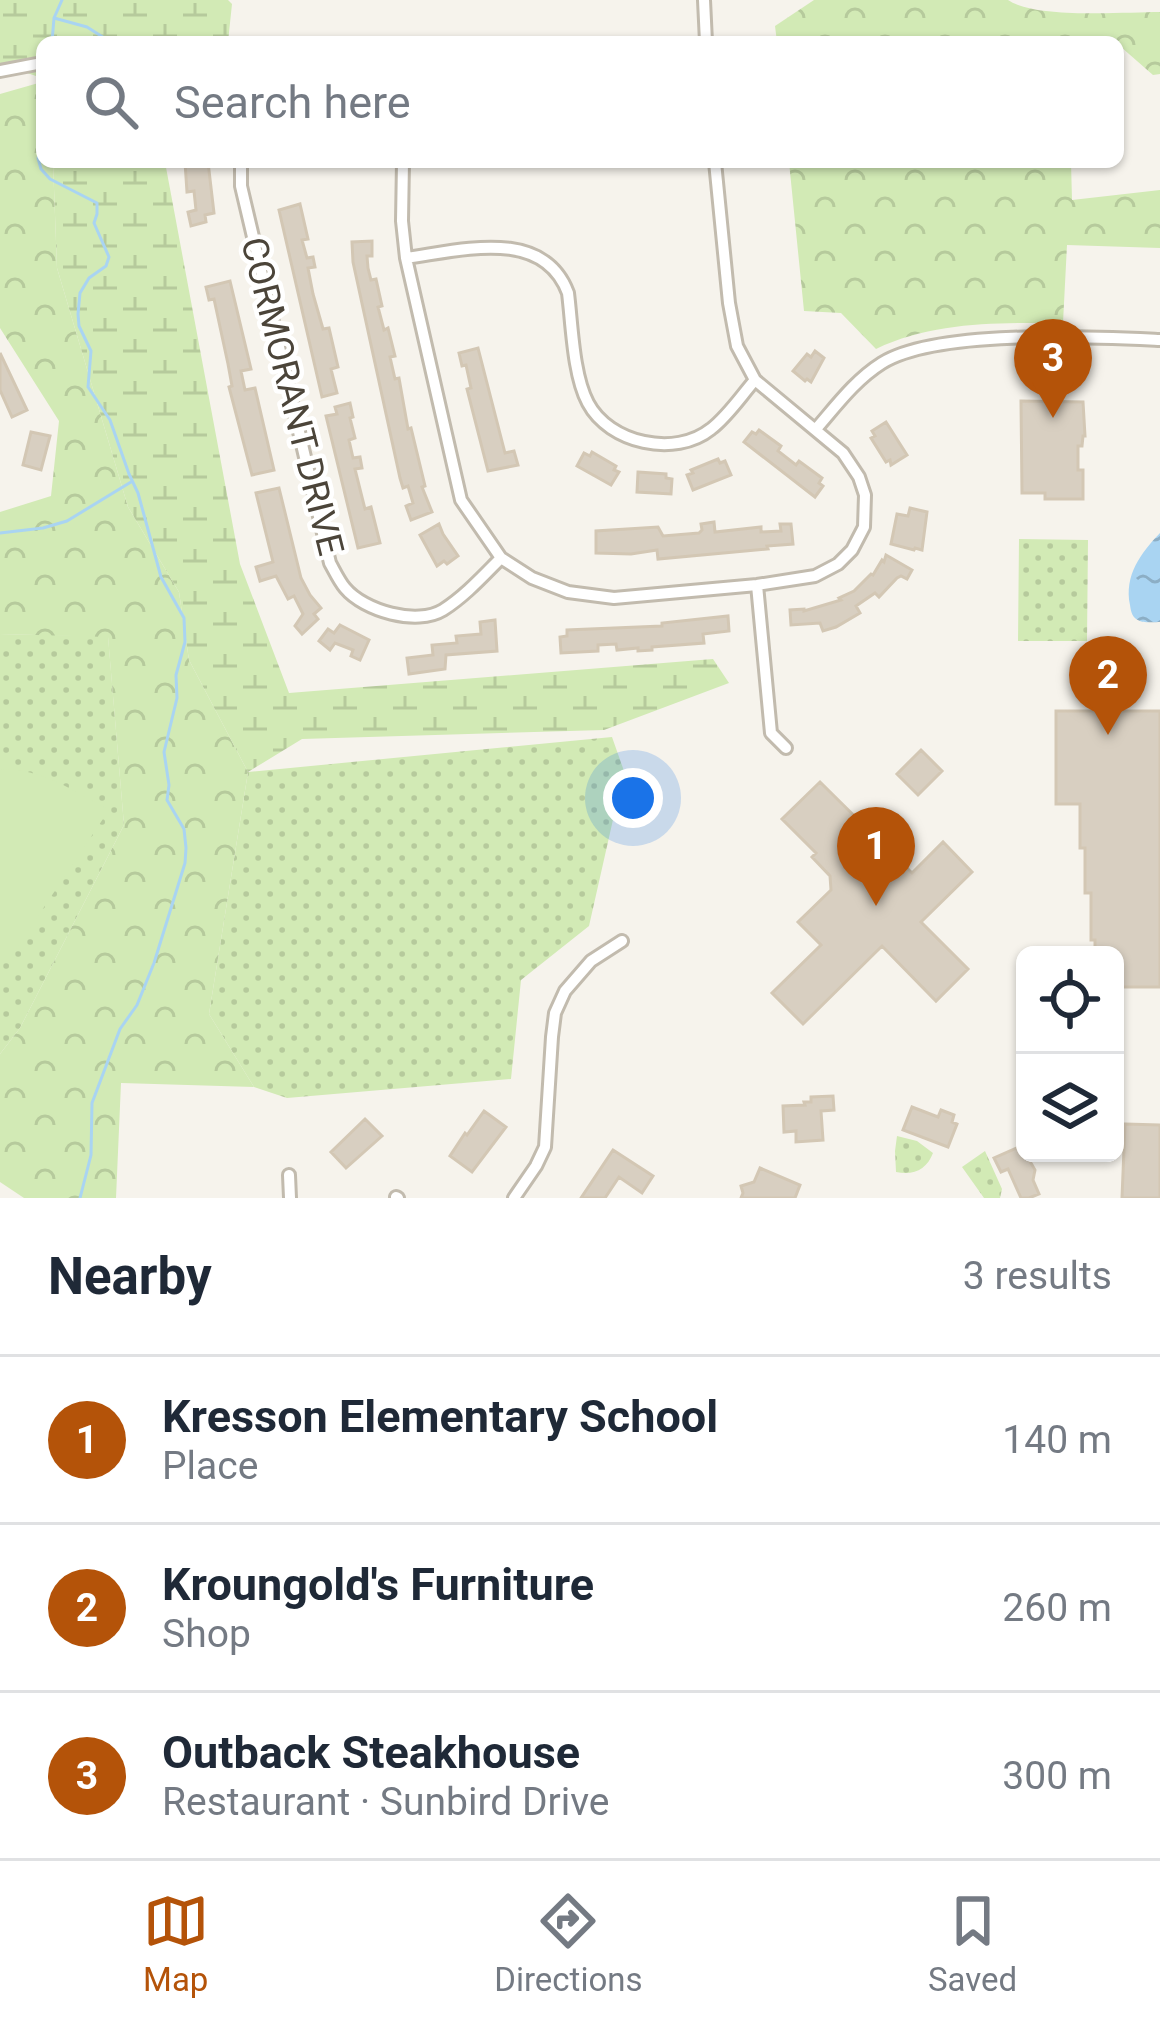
<!DOCTYPE html>
<meta charset="utf-8">
<style>
:root{--surface:#fff;--page:#f2f2f3;--text:#1f2937;--muted:#747a83;--line:#e0e1e3;--accent:#b45309}
body{margin:0;font-family:Roboto,sans-serif;background:var(--page);color:var(--text)}
.controls{position:absolute;right:36px;bottom:36px;display:grid;overflow:hidden;border-radius:18px;box-shadow:0 3px 9px #0004}
.controls button{width:108px;height:108px;display:grid;place-items:center;padding:0;border:0;border-bottom:3px solid var(--line);background:var(--surface);color:var(--text);font:60px sans-serif}
.you{position:absolute;left:633px;top:798px;width:42px;height:42px;margin:-30px;border:9px solid #fff;border-radius:50%;background:#1a73e8;box-shadow:0 0 0 18px #1a73e833}
.badge{display:grid;place-items:center;width:78px;height:78px;border-radius:50%;background:var(--accent);color:#fff;font-size:39px;font-weight:700}
.pin{position:absolute;translate:-50% -99px;filter:drop-shadow(0 3px 6px #0008)}
.pin::after{content:'';position:absolute;top:63px;width:42px;height:36px;background:inherit;clip-path:polygon(0 0,100% 0,50% 100%)}
.list{margin:0;padding:0;list-style:none}
h2{display:flex;justify-content:space-between;align-items:center;height:156px;margin:0;padding:0 48px;font-size:51px}
h2 small{font-size:39px;font-weight:400;color:var(--muted)}
.list li{display:grid;grid-template-columns:78px 1fr auto;gap:36px;align-items:center;box-sizing:border-box;height:168px;padding:0 48px;border-top:3px solid var(--line)}
.list b{display:block;font-size:45px;white-space:nowrap}
.list p{margin:0;font-size:39px;white-space:nowrap;color:var(--muted)}
.list em{font-size:39px;font-style:normal;color:var(--muted)}
.icon{flex:none;width:66px;height:66px;fill:none;stroke:currentColor;stroke-width:2;stroke-linecap:round;stroke-linejoin:round}
.map{position:relative;flex:none;width:1160px;height:1198px;overflow:hidden}
.search{position:absolute;background:var(--surface);box-shadow:0 3px 9px #0004;left:36px;right:36px;top:36px;height:132px;display:flex;align-items:center;gap:30px;box-sizing:border-box;padding:0 42px;border-radius:18px;color:var(--muted);font-size:45px}
.sheet{height:660px;background:var(--surface)}
nav{display:flex;justify-content:space-around;align-items:center;box-sizing:border-box;height:168px;border-top:3px solid var(--line);background:var(--surface);font-size:33px;color:var(--muted)}
nav a{display:grid;justify-items:center;gap:6px}
nav .on{color:var(--accent)}
.map>svg:first-child{display:block}
.grass{fill:url(#grass-dots)}
.forest{fill:url(#forest-crowns)}
.wetland{fill:url(#wetland-marsh)}
.pitch{fill:#d2eab5}
.water{fill:url(#water-ripples)}
.lines{fill:none;stroke-linecap:round;stroke-linejoin:round}
.stream{stroke:#a9d4f2;stroke-width:3}
.building{fill:#d8cfc1;stroke:#d3c7b4;stroke-width:3}
.minor-casing{stroke:#c2bbae;stroke-width:16}
.minor{stroke:#fff;stroke-width:10}
.labels{text-anchor:middle;stroke-width:9;stroke-linejoin:round;paint-order:stroke}
.street-label{font-size:36px;fill:#4b4439;stroke:#fff}
</style>
<div class="map">
<svg width="1160" height="1198" viewBox="0 0 1160 1198">
<defs>
<pattern id="grass-dots" width="8" height="8" patternUnits="userSpaceOnUse" patternTransform="scale(3)"><rect width="8" height="8" fill="#d2eab5"/><path d="M2 2h.1M6 6h.1" fill="none" stroke="#b6ca9c" stroke-width="1.8" stroke-linecap="round"/></pattern>
<pattern id="forest-crowns" width="20" height="18" patternUnits="userSpaceOnUse" patternTransform="scale(3)"><rect width="20" height="18" fill="#d2eab5"/><path d="M2 6a3 3 0 1 1 6 0M12 15a3 3 0 1 1 6 0" fill="none" stroke="#b6ca9c"/></pattern>
<pattern id="wetland-marsh" width="20" height="14" patternUnits="userSpaceOnUse" patternTransform="scale(3)"><rect width="20" height="14" fill="#d2eab5"/><path d="M1 5h8M5 5V1M11 12h8M15 12V8" fill="none" stroke="#b6ca9c"/></pattern>
<pattern id="water-ripples" width="26" height="14" patternUnits="userSpaceOnUse" patternTransform="scale(3)"><rect width="26" height="14" fill="#a9d4f2"/><path d="M2 4q2-2 4 0t4 0M15 11q2-2 4 0t4 0" fill="none" stroke="#8caec5"/></pattern>
</defs>
<rect width="100%" height="100%" fill="#f6f3ec"/>
<path class="grass" d="M1019 539 1088 540 1087 641H1018Z
M0 634 108 636 124 825 20 1028 0 1054Z
M612 737 624 771 589 926 521 980 511 1079 287 1098 254 1087 209 1014 248 772Z
M897 1136 917 1141 933 1153C927 1169 914 1176 896 1172L895 1151Z
M985 1151 1002 1189 1000 1198H984L962 1167Z"/>
<path class="forest" d="M814 0H1008C1036 19 1124 12 1160 12V74L1153 75 1113 40 777 42 775 26Z
M42 82V162H53L57 268 128 507 179 592 189 660 248 772 209 1014 254 1087 121 1083 116 1198H24L0 1182V1054L20 1028 124 825 108 637 0 634V512L51 496 59 421 0 328V94Z
M789 162H1071L1072 200 1160 190V248L1067 245 1063 323C999 323 935 321 876 349L841 313 804 311Z"/>
<path class="wetland" d="M0 0H228L232 4 228 42H42V78L0 64Z
M53 162H165L240 564 289 693 713 659 729 683 604 730 302 739 248 772 189 660 179 592 128 507 57 268Z"/>
<path class="pitch" d="M0 769C43 769 72 790 109 810L8 961H0Z"/>
<path class="water" d="M1160 533V622C1157 622 1142 623 1140 621 1132 618 1131 612 1130 605 1124 575 1141 553 1160 533Z"/>
<g class="lines">
<path class="stream" d="M54 18 87 27 109 41
M52 42 54 18 62 0
M42 147 38 158 41 169 50 179 97 203V214L94 223 109 257 106 266 89 278 80 293 78 314 79 326 91 351 88 387 110 420 129 474 138 493 161 577 184 618 185 642 176 675 177 698 164 752 169 785 167 800 184 829 186 848 185 863 154 963 137 1005 120 1029 92 1103 91 1155 80 1198
M0 533 43 528 67 521 131 482"/>
</g>
<path class="building" d="M185 162H208L214 213 205 215 206 222 191 226 188 212 196 210 194 191 187 192Z
M300 204 308 239 302 240 307 258 313 257 315 267 308 268 313 294 323 329 329 328 338 367 331 369 337 393 322 397 279 210Z
M372 241V256H367L368 268 371 280 376 279 382 306 378 307 384 330 388 328 395 356 390 357 395 379 399 378 408 429 411 428 425 486 422 487 432 512 411 520 406 506 413 503 408 486 403 488 400 478 353 262 352 242Z
M230 281 251 369 241 371 245 390 255 388 274 470 252 475 229 387 232 386 228 364 214 299 209 300 206 287Z
M478 348 505 453 514 451 518 465 488 471 467 389 471 388 466 365 462 366 459 353Z
M815 351 824 358 811 382 807 379 805 381 793 371 807 354 811 357Z
M0 353 27 410 12 417 0 390Z
M1021 401 1083 402 1085 436H1083L1082 446H1078V470H1083V499H1045V493H1022Z
M350 403 353 417 350 418 355 438 349 440 353 458 360 457 362 468 355 469 365 509 371 507 380 543 358 548 326 416 337 414 335 407Z
M886 422 907 455 891 465 890 460 886 462 871 438 875 436 872 431Z
M759 430 781 446 778 451 796 465 799 461 822 478 819 483 823 486 815 497 744 442 752 432 756 434Z
M31 432 50 436 41 470 23 465Z
M592 452 616 466 614 470 619 472 611 485 577 466 584 453 590 456Z
M718 459 720 463 725 461 731 475 693 490 687 475 693 473 691 470Z
M638 472 666 474V478L672 479 671 494 637 492Z
M279 488 301 578 310 595 321 608 314 614 318 619 302 634 295 626 303 614 294 596 288 599 276 576 260 581 256 567 273 562 256 493Z
M910 508 927 512 922 550 915 548 914 550 891 544 897 514 908 516Z
M714 522 715 532 761 527V532L781 531 780 524H791L793 544 767 546 768 549 658 559 657 550 631 554 596 553V531L658 527 663 536 699 533 702 530 701 524Z
M439 524 443 534 458 556 447 564 444 561 437 566 420 535Z
M886 555 912 570 907 579 901 576 897 578 879 597 875 593 856 606 860 613 836 627 823 631 820 623 791 625 790 610 804 609V611L841 600 839 598 854 591 871 574 873 575 882 560 884 562Z
M728 616 729 631 703 634 704 643 652 647V650L638 651V648L617 650 616 644 598 645V651L561 653 560 637 567 636V630L662 626V623Z
M495 620 497 651 446 655 445 669 409 674 407 658 433 655 432 645 457 643 456 636 481 634 480 622Z
M340 625 369 640 360 660 351 656 353 650 335 643 330 650 319 641 328 629 334 633Z
M1056 711H1160V987H1115V955H1095V940H1091V893H1085V848H1080V804H1056Z
M921 750 942 771 918 795 897 774Z
M820 782 912 873 943 842 972 872 921 922 968 969 936 1001 882 946 803 1024 772 993 821 945 798 922 831 890 830 876 812 857 816 853 782 819Z
M833 1096 834 1110 821 1111 823 1140 796 1142V1131L784 1132 783 1106 805 1105 804 1102H811V1097Z
M912 1107 938 1117 941 1110 954 1115 952 1122 957 1124 948 1147 903 1130Z
M484 1111 506 1127 472 1172 450 1156 465 1133 467 1135Z
M365 1119 382 1136 346 1168 331 1152Z
M1125 1124 1160 1125V1198H1122Z
M1021 1146 1035 1170 1033 1180 1039 1194 1029 1198H1021L1008 1169 1001 1172 994 1158Z
M613 1150 653 1176 642 1193 619 1177 605 1198H581Z
M760 1168 800 1185 795 1198H741L743 1193 741 1186 754 1182Z"/>
<g class="lines">
<defs>
<path id="minor" d="M704 0 706 42
M0 71 42 63
M241 162V186L330 563C334 570 339 581 345 588 364 611 417 626 443 610 465 596 483 576 501 558
M403 162 402 221 406 258 461 500 501 558 532 578 568 592 614 598 757 585 815 576 838 564 852 550 864 527 865 495 859 477 843 453 755 380 737 346 729 303 715 162
M406 258C459 251 543 226 568 293 572 325 573 375 588 403 609 443 675 458 711 429 728 416 741 396 755 380
M816 429C836 406 855 380 882 363 937 329 1093 337 1160 340
M757 585 771 733 786 748
M289 1175 290 1198
M396 1197 398 1198
M514 1198 536 1166 545 1147 552 1037 555 1013 565 991 591 961 622 941"/>
</defs>
<use href="#minor" class="minor-casing"/>
<use href="#minor" class="minor"/>
</g>
<g class="labels">
<g class="street-label">
<text transform="translate(293 396) rotate(76)" y="13">CORMORANT DRIVE</text>
</g>
</g>
</svg>
<div class="controls">
<button><svg class="icon" aria-label="locate" viewBox="0 0 24 24"><circle cx="12" cy="12" r="6"/><path d="M12 2v4M12 18v4M2 12h4M18 12h4"/></svg></button>
<button><svg class="icon" aria-label="layers" viewBox="0 0 24 24"><path d="M12 4l9 5-9 5-9-5zM3 14l9 5 9-5"/></svg></button>
</div>
<div class="you"></div>
<div class="pin badge" style="left:876px;top:906px">1</div>
<div class="pin badge" style="left:1108px;top:735px">2</div>
<div class="pin badge" style="left:1053px;top:418px">3</div>
<div class="search"><svg class="icon" aria-label="search" viewBox="0 0 24 24"><circle cx="10" cy="10" r="6"/><path d="M15 15l6 6"/></svg>Search here</div>
</div>
<section class="sheet">
<h2>Nearby<small>3 results</small></h2>
<ul class="list">
<li><span class="badge">1</span><div><b>Kresson Elementary School</b><p>Place</p></div><em>140 m</em></li>
<li><span class="badge">2</span><div><b>Kroungold's Furniture</b><p>Shop</p></div><em>260 m</em></li>
<li><span class="badge">3</span><div><b>Outback Steakhouse</b><p>Restaurant · Sunbird Drive</p></div><em>300 m</em></li>
</ul>
</section>
<nav>
<a class="on"><svg class="icon" aria-label="map" viewBox="0 0 24 24"><path d="M3 6l6-2 6 2 6-2v14l-6 2-6-2-6 2zM9 4v14M15 6v14"/></svg>Map</a>
<a><svg class="icon" aria-label="directions" viewBox="0 0 24 24"><path d="M12 3l9 9-9 9-9-9zM9 14v-3h6M13 9l2 2-2 2"/></svg>Directions</a>
<a><svg class="icon" aria-label="saved" viewBox="0 0 24 24"><path d="M7 4h10v16l-5-4-5 4z"/></svg>Saved</a>
</nav>
